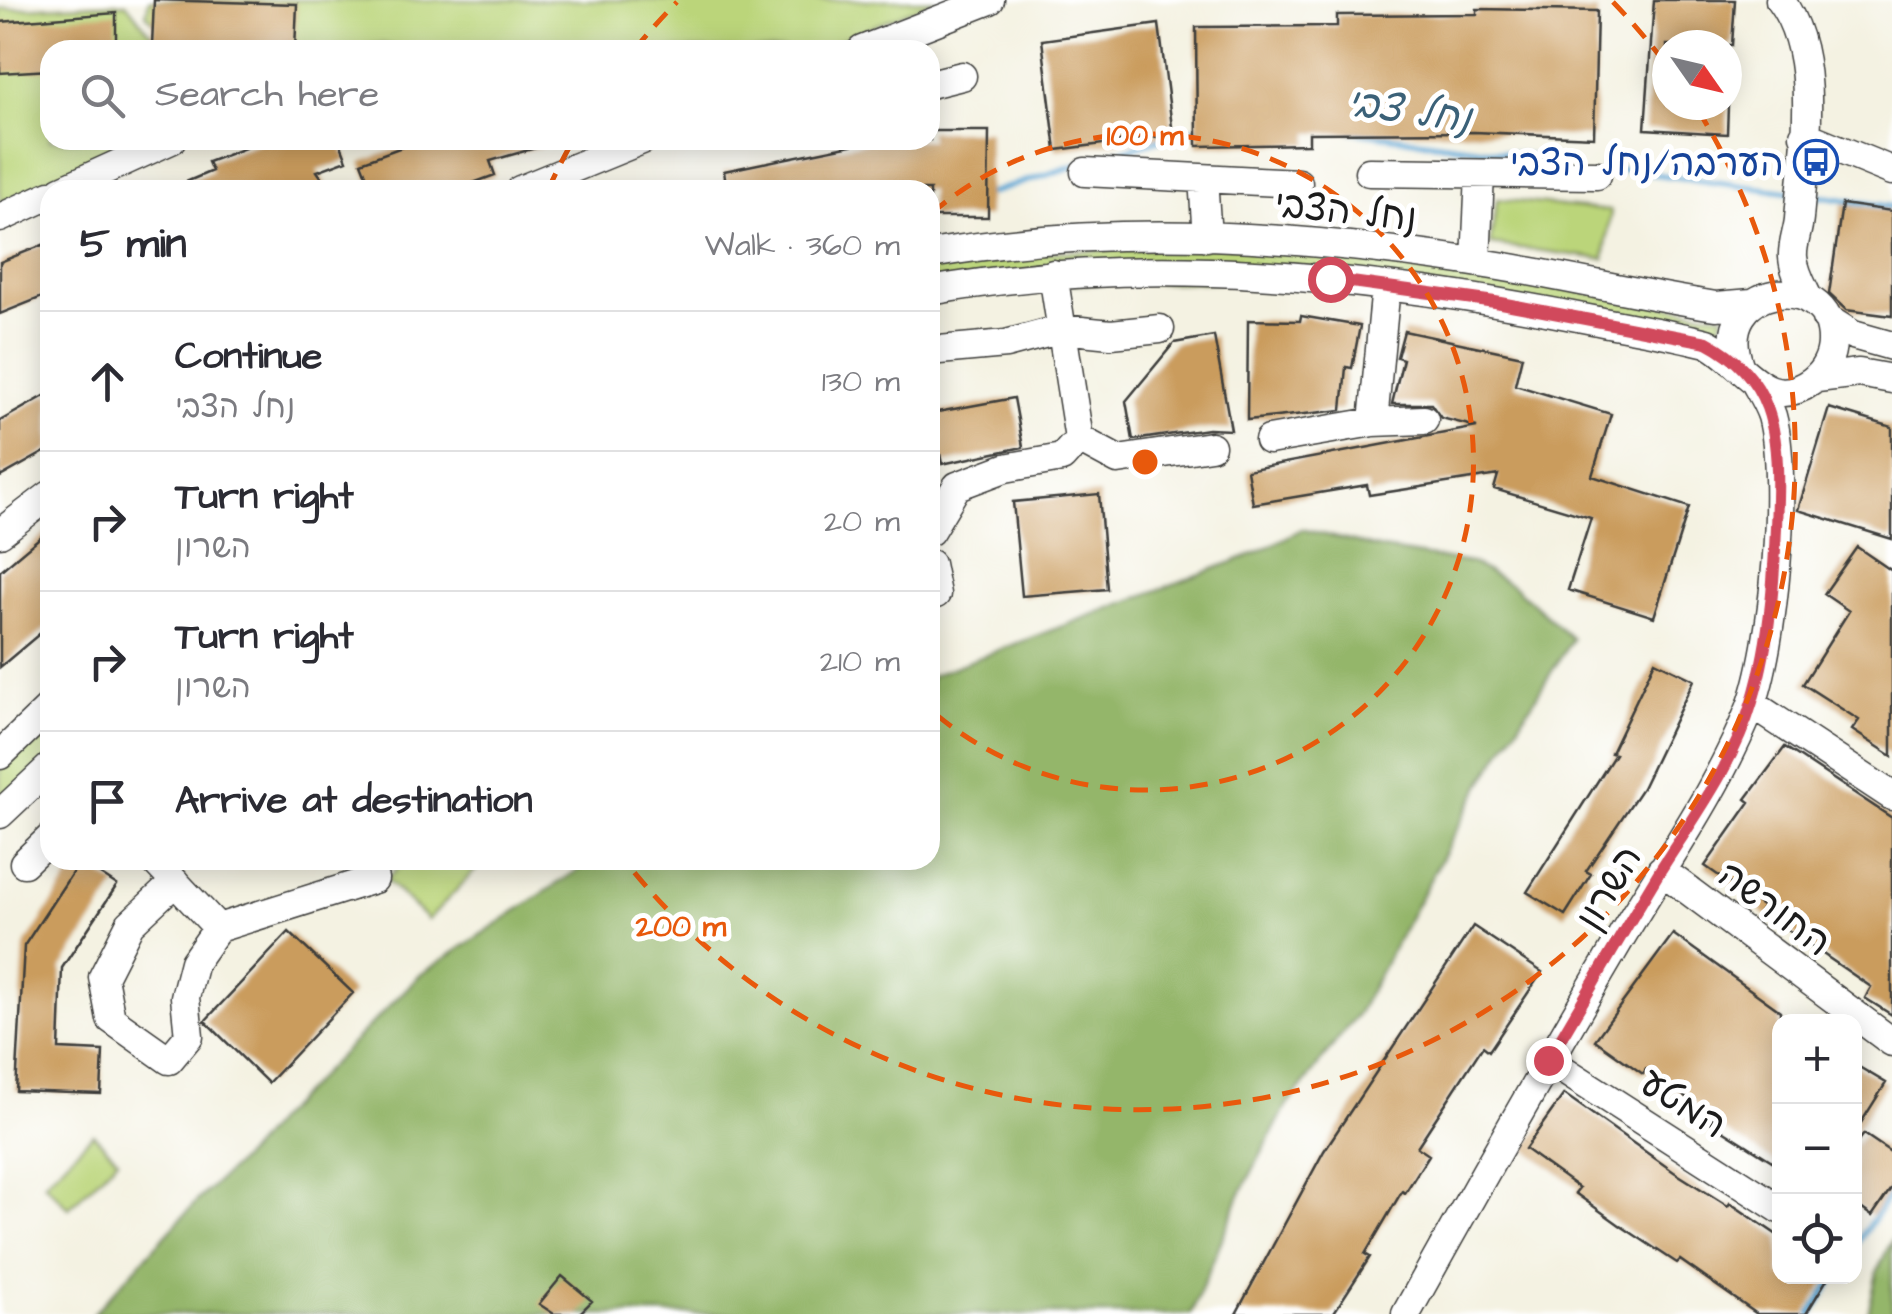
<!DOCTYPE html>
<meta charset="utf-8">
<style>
:root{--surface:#fff;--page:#f2f2f3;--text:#2b2b33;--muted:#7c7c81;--line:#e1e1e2}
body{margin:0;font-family:"Architects Daughter","Playpen Sans Hebrew",sans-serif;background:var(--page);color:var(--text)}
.controls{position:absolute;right:30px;bottom:30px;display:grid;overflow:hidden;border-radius:20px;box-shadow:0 5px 25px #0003}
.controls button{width:90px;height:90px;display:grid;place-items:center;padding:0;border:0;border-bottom:2px solid var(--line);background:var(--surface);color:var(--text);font:50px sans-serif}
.compass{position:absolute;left:1652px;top:30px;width:90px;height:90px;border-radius:50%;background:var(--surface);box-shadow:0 5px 25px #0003;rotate:124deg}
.stop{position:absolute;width:30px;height:30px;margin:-22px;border:8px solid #d1495b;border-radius:50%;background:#fff}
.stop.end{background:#d1495b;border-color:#fff;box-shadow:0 2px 10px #0008}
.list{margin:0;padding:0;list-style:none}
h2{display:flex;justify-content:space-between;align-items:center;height:130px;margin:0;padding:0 40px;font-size:42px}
h2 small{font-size:32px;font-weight:400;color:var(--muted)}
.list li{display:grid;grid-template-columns:65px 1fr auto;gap:30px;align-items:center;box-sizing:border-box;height:140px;padding:0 40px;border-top:2px solid var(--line)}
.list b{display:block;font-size:38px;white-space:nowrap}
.list p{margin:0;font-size:32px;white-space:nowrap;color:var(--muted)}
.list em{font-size:32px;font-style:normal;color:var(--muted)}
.icon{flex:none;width:55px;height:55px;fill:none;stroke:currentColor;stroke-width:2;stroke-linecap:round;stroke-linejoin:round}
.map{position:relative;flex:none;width:1892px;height:1314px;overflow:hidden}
.search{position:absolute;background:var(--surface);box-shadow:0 5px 25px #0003;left:40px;top:40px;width:900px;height:110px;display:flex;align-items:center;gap:25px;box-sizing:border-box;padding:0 35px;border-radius:30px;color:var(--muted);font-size:38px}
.panel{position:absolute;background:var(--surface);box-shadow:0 5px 25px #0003;left:40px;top:180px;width:900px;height:690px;border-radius:30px}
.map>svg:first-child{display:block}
.green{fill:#bbd57a;stroke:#6c784b;stroke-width:2.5}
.forest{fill:#94b66a;stroke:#586943;stroke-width:2.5}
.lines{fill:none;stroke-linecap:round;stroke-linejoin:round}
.stream{stroke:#5aa6d3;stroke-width:6}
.building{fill:#ca9c5d}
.minor-casing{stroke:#3c3c3a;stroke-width:31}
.minor{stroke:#fff;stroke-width:28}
.route{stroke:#d1495b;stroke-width:12}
.ring{fill:none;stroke:#e8590c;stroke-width:5;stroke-dasharray:18 12}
.labels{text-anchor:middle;stroke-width:10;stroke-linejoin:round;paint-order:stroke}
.transit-label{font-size:38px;fill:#164399;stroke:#fff;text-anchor:end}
.street-label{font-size:38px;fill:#1c1c1c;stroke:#fff}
.water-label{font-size:40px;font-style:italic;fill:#3b6178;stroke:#fff}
.centre{fill:#e8590c;stroke:#fff;stroke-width:5}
.ring-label{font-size:30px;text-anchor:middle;font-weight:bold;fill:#e8590c;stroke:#fff;stroke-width:10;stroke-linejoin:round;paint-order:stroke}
</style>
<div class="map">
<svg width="1892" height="1314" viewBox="0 0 1892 1314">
<rect width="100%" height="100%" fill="#fff"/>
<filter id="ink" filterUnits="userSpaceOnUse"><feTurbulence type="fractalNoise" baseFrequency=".01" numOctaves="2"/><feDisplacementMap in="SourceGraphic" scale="20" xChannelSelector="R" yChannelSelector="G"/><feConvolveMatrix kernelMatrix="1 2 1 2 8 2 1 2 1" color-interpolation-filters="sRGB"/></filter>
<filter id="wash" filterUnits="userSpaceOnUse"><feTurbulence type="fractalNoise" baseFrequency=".0048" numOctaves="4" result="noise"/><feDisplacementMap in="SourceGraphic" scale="40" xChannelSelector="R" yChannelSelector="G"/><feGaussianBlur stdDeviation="2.25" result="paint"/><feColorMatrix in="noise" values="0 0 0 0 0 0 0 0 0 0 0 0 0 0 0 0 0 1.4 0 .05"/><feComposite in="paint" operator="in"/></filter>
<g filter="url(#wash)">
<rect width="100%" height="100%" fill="#f4f2e2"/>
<path class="green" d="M149 0H936L816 50H409L382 44 330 50H179L146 14Z
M126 3 164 50H50V140H143L0 203V9Z
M1497 199 1611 211 1604 259 1490 244Z
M1280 243 1724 315 1714 340 1367 280 930 286V257Z
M50 710V760L0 807V759Z
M405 860H476L481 864 428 920 386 880Z
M93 1134 118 1159 69 1208 44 1183Z"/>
<path class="forest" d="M1302 529 1382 549 1471 563 1514 586 1572 639 1481 785 1358 1013 1286 1107 1240 1195 1191 1314H93L199 1199 247 1154 276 1120 420 975 593 860H930V676L1256 553Z
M1892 1239V1314H1868L1877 1272Z"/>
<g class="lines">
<path class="stream" d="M1351 131 1566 161
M1093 160 1201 127
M1603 167 1794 193
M984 195 1077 165
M1811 195 1892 207
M1854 1248 1892 1190
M1811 1314 1836 1276"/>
</g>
<g id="blocks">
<path class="building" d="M154 0 297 4 295 50 152 46Z
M1654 0H1735L1732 45H1667V105H1728L1727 134 1645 129Z
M1477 9 1597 11 1594 137 1474 132 1309 133V144L1197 146 1196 27 1337 26V15L1477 14Z
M116 13V50H50V70L0 73V22Z
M1159 24 1173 135 1056 150 1042 40Z
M930 131H989L988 217H930V190H727L724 171 876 140H930Z
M266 140H339L347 160 317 171 330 190H167L212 171 208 162Z
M421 140H546V145L490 161 495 175 454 190H372L361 162Z
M1842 204 1892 211V316L1846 310 1829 294Z
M50 242V294L0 314V262Z
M1301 316 1360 326 1352 368 1346 367 1342 410 1247 420 1248 320 1300 321Z
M1404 331 1522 356 1515 385 1611 414 1592 476 1689 507 1654 617 1568 590 1591 518 1494 489 1498 475 1369 495 1367 485 1253 504 1247 470 1477 427 1441 418 1431 404H1392L1403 359 1397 357Z
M1214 336 1231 430 1208 429 1133 440 1126 401 1174 343Z
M50 393V449L0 477V421Z
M1014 398 1023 447 942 464 932 413Z
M1829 408 1892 427V539L1798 510Z
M1099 494 1107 589 1022 596 1013 502Z
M50 529V625L0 667V571Z
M1857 547 1892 571V756L1852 730 1859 720 1803 684 1849 611 1824 594Z
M1655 661 1694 680 1642 788 1586 871 1591 874 1565 915 1527 892 1615 754 1611 753Z
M1785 747 1892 818V1015L1865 998 1871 987 1760 911 1763 907 1705 866 1750 802 1746 799Z
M80 861 117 885 62 968 59 1049 103 1051 101 1094 16 1091 24 946Z
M1473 926 1542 972 1489 1051 1483 1046 1417 1147 1429 1155 1405 1193 1402 1191 1365 1254 1370 1257 1333 1314H1236L1324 1151Z
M289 932 353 993 268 1083 205 1021Z
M1673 934 1780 1011V1166L1710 1122 1714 1117 1646 1069 1643 1074 1595 1040Z
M1854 1064 1886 1083 1854 1134Z
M1564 1094 1674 1172 1728 1206 1730 1203 1780 1237V1276H1829L1806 1314H1757L1680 1260 1677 1263 1621 1226 1575 1193 1579 1188 1525 1149Z
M1864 1134 1892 1153V1187L1872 1216 1854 1203V1147Z
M562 1276 592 1301 579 1314H554L539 1304Z"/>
</g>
</g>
<g filter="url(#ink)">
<use href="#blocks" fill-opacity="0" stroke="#3c3c3a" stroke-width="2.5"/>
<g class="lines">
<defs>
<path id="minor" d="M1780 0C1822 56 1804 152 1799 219 1798 231 1792 245 1793 257 1794 272 1803 287 1809 300
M862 50 990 0
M930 84 962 76
M1804 135 1892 171
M1085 172 1298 183
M1369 172 1597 175
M1203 179 1207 237
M61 190 171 140
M520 190 642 140
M0 218 50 195
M930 254C1118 222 1311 235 1499 266 1572 278 1643 295 1716 306L1752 303
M1476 262 1480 174
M930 291C1148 252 1372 276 1588 319 1627 327 1668 333 1707 343 1742 360 1766 415 1812 381 1824 372 1832 357 1832 341 1832 268 1710 282 1739 365
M1826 318 1853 335 1892 346
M939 350 1006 344 1062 329 1111 334 1160 329
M1817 378 1859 373 1892 379
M1373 422 1386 286
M1079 439 1118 460 1211 446
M1269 440 1373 422 1424 420
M930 531 957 486 1005 468 1062 458 1079 439 1053 274
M0 533 50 495
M930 564 936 594
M1752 704 1892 796
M0 755 50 707
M0 814 50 767
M154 860 218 928
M24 863 50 838
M1661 870 1892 1042
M175 882 130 924 103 977 111 1019 169 1060 189 1036 185 997 194 962 218 928 374 879
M1548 1060 1780 1209
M1406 1314C1476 1188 1547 1063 1620 939 1665 863 1717 791 1750 709 1774 648 1789 479 1772 416 1768 404 1761 393 1755 382"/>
</defs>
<use href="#minor" class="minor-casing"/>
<use href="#minor" class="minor"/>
</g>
</g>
<g class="lines" filter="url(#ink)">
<path class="route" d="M1330 279 1495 302 1707 342C1772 376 1779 432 1777 498 1775 567 1772 636 1752 702 1734 763 1695 816 1661 869 1623 932 1586 996 1548 1060"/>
</g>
<g class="ring">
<path d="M932 213A328 328 0 1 1 932 711"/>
<path d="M548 190A656 656 0 0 1 571 144M635 49A656 656 0 0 1 677 2M1613 2A656 656 0 0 1 1665 63M1698 110A656 656 0 0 1 625 861"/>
</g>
<defs>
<symbol id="bus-ring" viewBox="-11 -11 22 22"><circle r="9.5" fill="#fff" stroke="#1a4fb4" stroke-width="1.5"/><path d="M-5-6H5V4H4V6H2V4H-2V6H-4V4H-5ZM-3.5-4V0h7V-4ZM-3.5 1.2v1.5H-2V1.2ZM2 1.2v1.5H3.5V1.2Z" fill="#1a4fb4"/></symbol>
</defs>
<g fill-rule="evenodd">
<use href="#bus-ring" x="1791" y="137" width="50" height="50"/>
</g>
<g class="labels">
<g class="transit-label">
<text x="1784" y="175">הערבה/נחל הצבי</text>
</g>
<g class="street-label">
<text transform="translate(1346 210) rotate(6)" y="13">נחל הצבי</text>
<text transform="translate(1608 887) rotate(-59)" y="13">השרון</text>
<text transform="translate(1775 908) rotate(37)" y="13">החורשה</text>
<text transform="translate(1684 1103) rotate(33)" y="13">המטע</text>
</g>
<g class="water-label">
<text transform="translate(1409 109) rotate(8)" y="14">נחל צבי</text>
</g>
</g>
<circle cx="1145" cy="462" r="15" class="centre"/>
<g class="ring-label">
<text x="1145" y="145">100 m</text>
<text x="681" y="936">200 m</text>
</g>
</svg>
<div class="controls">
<button>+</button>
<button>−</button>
<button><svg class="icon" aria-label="locate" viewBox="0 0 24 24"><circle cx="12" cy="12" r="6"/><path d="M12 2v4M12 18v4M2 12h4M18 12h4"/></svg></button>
</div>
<svg class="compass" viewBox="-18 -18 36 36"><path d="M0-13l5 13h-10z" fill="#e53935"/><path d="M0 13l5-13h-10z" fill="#7c7c81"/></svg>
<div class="stop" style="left:1330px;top:279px"></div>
<div class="stop end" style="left:1548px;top:1060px"></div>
<div class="search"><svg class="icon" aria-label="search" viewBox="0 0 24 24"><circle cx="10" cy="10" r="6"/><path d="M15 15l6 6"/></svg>Search here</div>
<section class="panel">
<h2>5 min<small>Walk · 360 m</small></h2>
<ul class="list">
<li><svg class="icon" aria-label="ahead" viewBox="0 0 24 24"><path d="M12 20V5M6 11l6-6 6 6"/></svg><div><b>Continue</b><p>נחל הצבי</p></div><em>130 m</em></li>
<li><svg class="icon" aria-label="right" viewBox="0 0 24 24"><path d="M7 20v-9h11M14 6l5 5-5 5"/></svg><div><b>Turn right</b><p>השרון</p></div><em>20 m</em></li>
<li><svg class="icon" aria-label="right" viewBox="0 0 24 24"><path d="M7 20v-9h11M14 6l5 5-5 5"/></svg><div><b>Turn right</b><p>השרון</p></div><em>210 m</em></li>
<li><svg class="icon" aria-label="arrive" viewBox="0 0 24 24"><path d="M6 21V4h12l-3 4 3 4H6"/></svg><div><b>Arrive at destination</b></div></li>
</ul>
</section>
</div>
